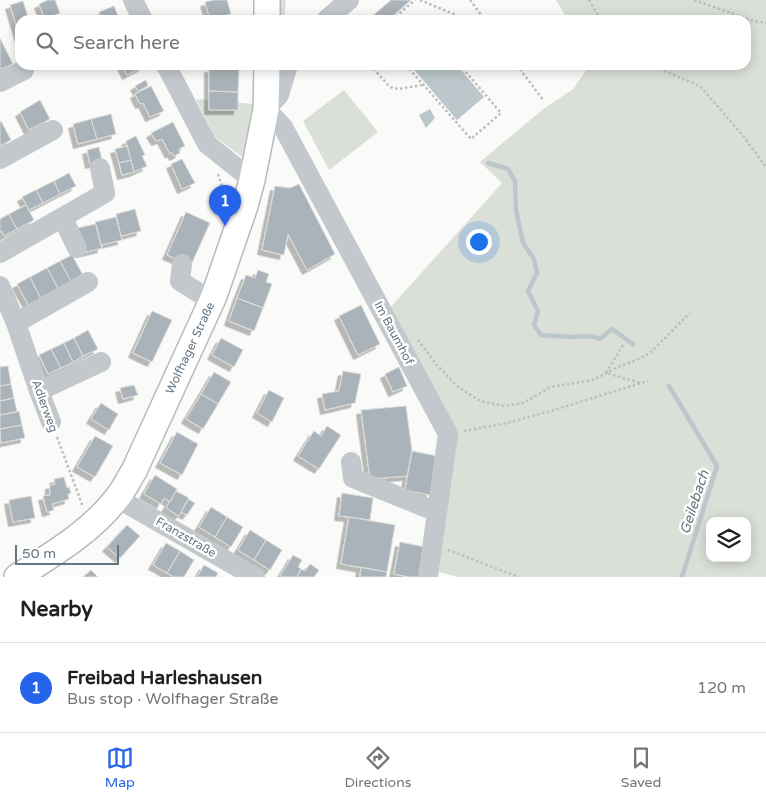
<!DOCTYPE html>
<meta charset="utf-8">
<style>
:root{--surface:#fff;--page:#f2f2f2;--text:#202124;--muted:#757577;--line:#e0e0e0;--accent:#2563eb}
body{margin:0;font-family:"Varela Round",sans-serif;background:var(--page);color:var(--text)}
.controls{position:absolute;right:15px;bottom:15px;display:grid;overflow:hidden;border-radius:10px;box-shadow:0 2px 12px #0003}
.controls button{width:45px;height:45px;display:grid;place-items:center;padding:0;border:0;border-bottom:1px solid var(--line);background:var(--surface);color:var(--text);font:25px sans-serif}
.scale{position:absolute;left:15px;bottom:12px;width:104px;box-sizing:border-box;padding-left:5px;border:2px solid #657683;border-top:0;font-size:14px;line-height:18px;white-space:nowrap;color:#657683;-webkit-text-stroke:4px #fff;paint-order:stroke}
.you{position:absolute;left:478px;top:241px;width:18px;height:18px;margin:-12px;border:4px solid #fff;border-radius:50%;background:#1a73e8;box-shadow:0 0 0 8px #1a73e833}
.badge{display:grid;place-items:center;width:32px;height:32px;border-radius:50%;background:var(--accent);color:#fff;font-size:16px;font-weight:700}
.pin{position:absolute;translate:-50% -41px;filter:drop-shadow(0 1px 2px #0008)}
.pin::after{content:'';position:absolute;top:26px;width:18px;height:15px;background:inherit;clip-path:polygon(0 0,100% 0,50% 100%)}
.list{margin:0;padding:0;list-style:none}
h2{display:flex;justify-content:space-between;align-items:center;height:65px;margin:0;padding:0 20px;font-size:21px}
h2 small{font-size:16px;font-weight:400;color:var(--muted)}
.list li{display:grid;grid-template-columns:32px 1fr auto;gap:15px;align-items:center;box-sizing:border-box;height:90px;padding:0 20px;border-top:1px solid var(--line)}
.list b{display:block;font-size:19px;white-space:nowrap}
.list p{margin:0;font-size:16px;white-space:nowrap;color:var(--muted)}
.list em{font-size:16px;font-style:normal;color:var(--muted)}
.icon{flex:none;width:28px;height:28px;fill:none;stroke:currentColor;stroke-width:2;stroke-linecap:round;stroke-linejoin:round}
.map{position:relative;flex:none;width:766px;height:577px;overflow:hidden}
.search{position:absolute;background:var(--surface);box-shadow:0 2px 12px #0003;left:15px;right:15px;top:15px;height:55px;display:flex;align-items:center;gap:12px;box-sizing:border-box;padding:0 18px;border-radius:15px;color:var(--muted);font-size:19px}
.sheet{height:155px;background:var(--surface)}
nav{display:flex;justify-content:space-around;align-items:center;box-sizing:border-box;height:70px;border-top:1px solid var(--line);background:var(--surface);font-size:14px;color:var(--muted)}
nav a{display:grid;justify-items:center;gap:2px}
nav .on{color:var(--accent)}
.map>svg:first-child{display:block}
.green{fill:#dadfd7;fill-rule:evenodd}
.water{fill:#bbc7cb}
.lines{fill:none;stroke-linecap:round;stroke-linejoin:round}
.stream{stroke:#bbc7cb;stroke-width:4.5}
.building{fill:#aab3b9;stroke:#dcdcda;filter:url(#shadow)}
.major-casing{stroke:#b5babe;stroke-width:28}
.path{stroke:#bbbfc2;stroke-width:2.5;stroke-dasharray:2.5 2.5;stroke-linecap:butt}
.minor{stroke:#c3c8cc;stroke-width:20}
.major{stroke:#fff;stroke-width:25}
.labels{text-anchor:middle;stroke-width:5;stroke-linejoin:round;paint-order:stroke}
.street-label{font-size:12px;fill:#657683;stroke:#fff}
.water-label{font-size:14px;font-style:italic;fill:#60757c;stroke:#fff}
</style>
<div class="map">
<svg width="766" height="577" viewBox="0 0 766 577">
<defs>
<filter id="shadow"><feDropShadow dx="-4.5" dy="4.5" stdDeviation="0" flood-color="#0004"/></filter>
</defs>
<rect width="100%" height="100%" fill="#fafaf8"/>
<path class="green" d="M275 0H286L284 20H274Z
M556 0H766V577H459L439 572 455 428 388 310 502 183 480 162 542 110 573 89 590 65H746V20H568ZM710 521H747V558H710Z
M344 90 378 132 329 170 303 121Z
M196 99 254 104 245 159 214 136Z"/>
<path class="water" d="M410 65H457L484 97 457 120Z
M430 109 435 118 426 128 419 115Z"/>
<g class="lines">
<path class="stream" d="M488 163 508 169 515 181 516 210 523 243 534 259 537 273 528 291 538 311 534 325 541 335 570 337 591 336 600 339 612 329 633 344
M669 386 717 466 682 577"/>
</g>
<path class="building" d="M48 0H55L60 13 45 19 39 4Z
M214 0H227L231 14 210 19 205 2Z
M391 0H411L388 20H368Z
M23 1 29 20H20V38L10 5Z
M114 6 120 20H103L99 12Z
M0 38 13 64 1 69 0 67Z
M122 65H143L144 66 127 75Z
M209 68 239 69 238 92 209 91Z
M146 80 148 86 138 91 135 86Z
M151 86 164 111 150 117 143 103 140 104 135 94Z
M209 91 238 92V110H209Z
M40 100 50 119 29 130 20 112Z
M111 114 116 134 97 139 91 119Z
M91 119 97 139 78 144 73 124Z
M1 121 11 140 0 146V122Z
M173 122 185 146 179 149 180 153 174 156 172 152 170 154 162 139 156 141 151 133Z
M136 136 145 155 142 156 147 166 134 172 126 141Z
M127 146 131 160 119 163 115 149Z
M99 147 102 161 90 164 87 150Z
M182 159 195 183 182 189 171 164Z
M131 160 134 172 122 175 119 163Z
M69 173 76 186 60 194 54 181Z
M54 181 60 194 43 203 36 190Z
M299 184 335 254 307 270 288 234 284 255 262 250 275 186 290 188Z
M36 190 43 203 29 210 22 197Z
M26 205 34 220 17 229 9 214Z
M135 209 141 231 121 236 116 214Z
M186 212 210 223 191 265 167 255Z
M9 214 17 229 4 236 2 231 0 233V219Z
M116 217 122 240 101 245 95 222Z
M96 224 102 248 86 252 83 242 77 228Z
M72 255 84 277 72 283 60 261Z
M60 261 72 283 59 290 47 268Z
M47 268 59 290 41 299 30 277Z
M258 270 269 274 266 282 272 284 263 308 237 298 246 275 255 278Z
M30 277 41 299 29 306 17 284Z
M237 298 263 308 254 331 229 321Z
M361 305 380 344 358 355 339 316Z
M152 311 172 320 152 362 133 353Z
M88 330 98 349 83 356 74 338Z
M74 338 83 356 73 362 64 343Z
M221 338 243 350 234 367 212 355Z
M64 343 73 362 61 368 51 349Z
M51 349 61 368 48 374 39 355Z
M8 366 11 384 0 386V367Z
M399 367 407 386 393 392 385 374Z
M343 371 361 374 355 403 325 410 322 394 339 391Z
M214 372 231 382 218 404 201 394Z
M11 384 14 398 0 401V386Z
M134 385 138 395 123 399 120 388Z
M269 390 284 398 272 422 257 413Z
M201 394 218 404 203 429 186 419Z
M14 398 17 412 0 415V401Z
M101 403 118 414 109 430 91 419Z
M406 406 412 451 407 476 370 479 361 410Z
M19 411 22 425 0 429V415Z
M22 425 25 438 1 443 0 429Z
M327 426 341 435 319 469 298 456 314 431 321 436Z
M177 432 198 444 182 475 160 463Z
M95 436 113 446 95 477 77 467Z
M412 451 437 456 430 495 405 490Z
M155 475 177 489 170 502 164 498 161 504 144 494Z
M64 477 67 488 69 487 71 493 68 494 69 499 52 504 54 510 47 512 43 496 50 495V485L55 484 54 479Z
M176 491 189 498 179 516 166 508Z
M342 493 373 498 370 520 349 517 339 516Z
M31 496 35 518 13 522 9 500Z
M188 499 195 503 187 515 181 512Z
M211 507 227 517 215 537 199 527Z
M227 517 243 527 231 547 215 537Z
M349 517 395 525 387 572 341 564Z
M127 525 140 536 120 558 107 547Z
M250 530 266 540 254 560 238 550Z
M266 540 282 550 270 570 254 560Z
M400 542 425 547 419 577H409L394 574Z
M166 543 180 551 167 573 153 565Z
M180 551 194 560 184 577H174L167 573Z
M293 555 302 560 298 567 301 569 297 577H282L280 576Z
M310 564 319 570 314 577H297L301 569 305 571Z
M204 565 218 573 216 577H197Z
M361 567 387 572 386 577H360Z
M91 570 98 577H83Z"/>
<g class="lines">
<defs>
<path id="major" d="M267 20V0
M17 577C53 554 91 532 117 498 124 490 128 480 134 471L214 296 245 206 252 180 266 109 267 65"/>
</defs>
<use href="#major" class="major-casing"/>
<path class="path" d="M420 0 468 20
M470 0 485 20
M589 0 601 20
M694 0 754 21 766 23
M392 20 415 0
M370 65 390 87 398 89 423 85
M406 65 471 139 501 113 460 65
M517 65 543 100
M650 65 700 86 744 137 766 167
M218 174 226 200
M418 340 436 364 457 386 480 401 504 406 523 403 551 387 593 380 620 366 637 360 651 352 690 313
M623 345 606 373 641 383
M464 431 507 423 554 410 648 381
M57 437 83 507
M448 550 519 577"/>
<path class="minor" d="M133 0 143 20
M326 20 349 0
M166 65 207 144 252 180
M288 65 279 95 266 109 283 127 448 434 428 577
M0 82 24 70
M0 159 53 130
M63 218 77 248
M0 253 105 193 100 168
M182 264 180 281 199 293 214 296
M0 286 16 323 39 391 51 422
M16 323 88 282
M39 391 101 362
M351 462 353 478 437 512
M117 498 255 577"/>
<use href="#major" class="major"/>
</g>
<g class="labels">
<g class="street-label">
<text transform="translate(394 333) rotate(62)" y="4">Im Baumhof</text>
<text transform="translate(190 348) rotate(-65)" y="4">Wolfhager Straße</text>
<text transform="translate(45 406) rotate(70)" y="4">Adlerweg</text>
<text transform="translate(186 537) rotate(30)" y="4">Franzstraße</text>
</g>
<g class="water-label">
<text transform="translate(694 502) rotate(-72)" y="5">Geilebach</text>
</g>
</g>
</svg>
<div class="controls">
<button><svg class="icon" aria-label="layers" viewBox="0 0 24 24"><path d="M12 4l9 5-9 5-9-5zM3 14l9 5 9-5"/></svg></button>
</div>
<div class="scale">50 m</div>
<div class="you"></div>
<div class="pin badge" style="left:225px;top:226px">1</div>
<div class="search"><svg class="icon" aria-label="search" viewBox="0 0 24 24"><circle cx="10" cy="10" r="6"/><path d="M15 15l6 6"/></svg>Search here</div>
</div>
<section class="sheet">
<h2>Nearby<small></small></h2>
<ul class="list">
<li><span class="badge">1</span><div><b>Freibad Harleshausen</b><p>Bus stop · Wolfhager Straße</p></div><em>120 m</em></li>
</ul>
</section>
<nav>
<a class="on"><svg class="icon" aria-label="map" viewBox="0 0 24 24"><path d="M3 6l6-2 6 2 6-2v14l-6 2-6-2-6 2zM9 4v14M15 6v14"/></svg>Map</a>
<a><svg class="icon" aria-label="directions" viewBox="0 0 24 24"><path d="M12 3l9 9-9 9-9-9zM9 14v-3h6M13 9l2 2-2 2"/></svg>Directions</a>
<a><svg class="icon" aria-label="saved" viewBox="0 0 24 24"><path d="M7 4h10v16l-5-4-5 4z"/></svg>Saved</a>
</nav>
